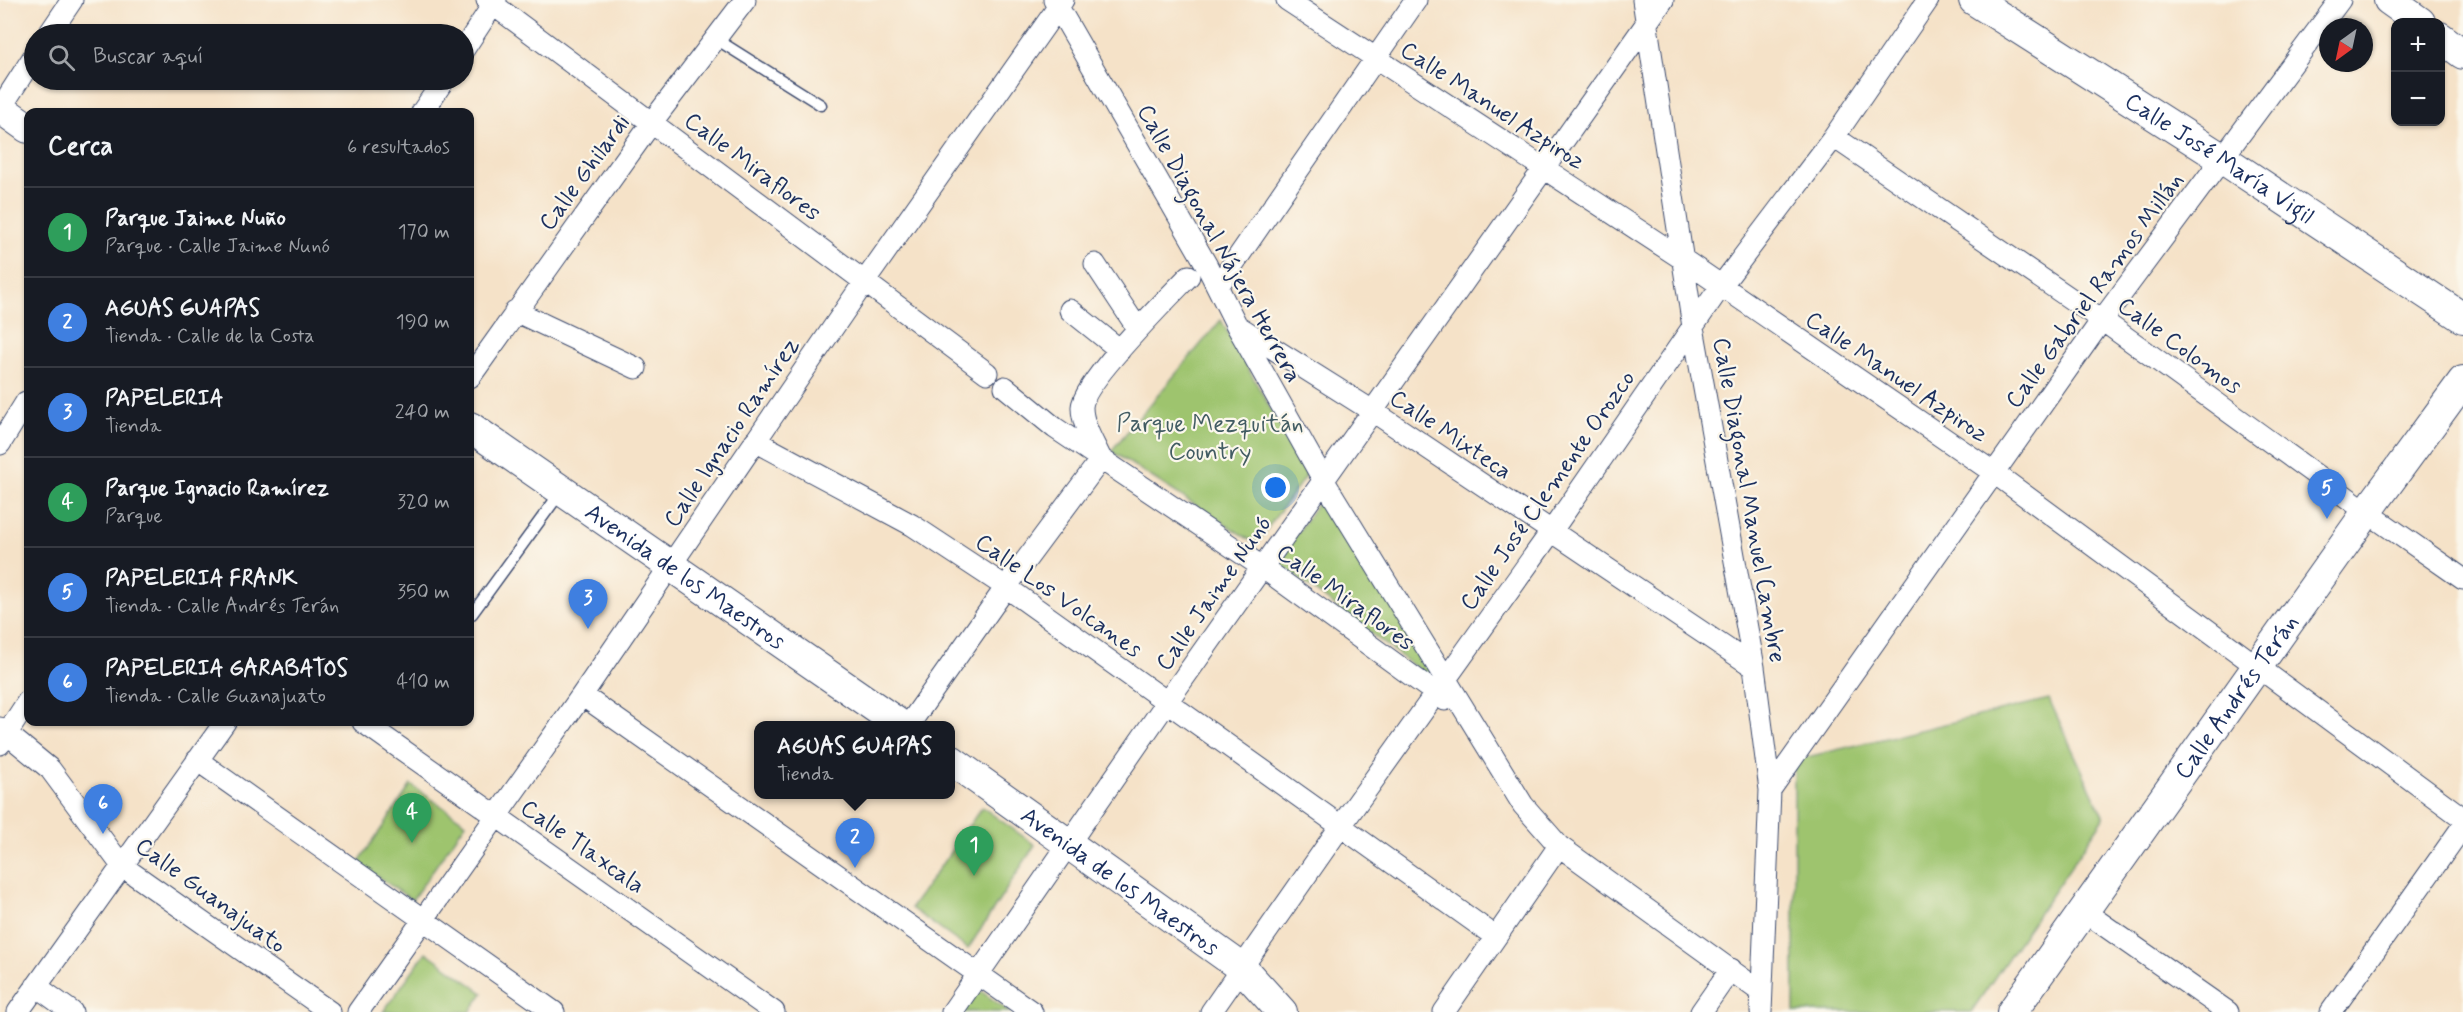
<!DOCTYPE html>
<html lang="es">
<meta charset="utf-8">
<style>
:root{--surface:#171b24;--page:#20242c;--text:#f1f3f6;--muted:#9ea1a6;--line:#363941;--accent:#d690ce}
body{margin:0;font-family:Mynerve,sans-serif;background:var(--page);color:var(--text)}
.controls{position:absolute;right:18px;top:18px;display:grid;overflow:hidden;border-radius:12px;box-shadow:0 2px 4px #0004}
.controls button{width:54px;height:54px;display:grid;place-items:center;padding:0;border:0;border-bottom:2px solid var(--line);background:var(--surface);color:var(--text);font:30px sans-serif}
.compass{position:absolute;left:2319px;top:18px;width:54px;height:54px;border-radius:50%;background:var(--surface);box-shadow:0 2px 4px #0004;rotate:213deg}
.you{position:absolute;left:1276px;top:488px;width:21px;height:21px;margin:-15px;border:4px solid #fff;border-radius:50%;background:#1a73e8;box-shadow:0 0 0 9px #1a73e833}
.badge{display:grid;place-items:center;width:39px;height:39px;border-radius:50%;background:var(--accent);color:#fff;font-size:20px;font-weight:700}
.pin{position:absolute;translate:-50% -50px;filter:drop-shadow(0 2px 3px #0008)}
.pin::after{content:'';position:absolute;top:32px;width:21px;height:18px;background:inherit;clip-path:polygon(0 0,100% 0,50% 100%)}
.popup{position:absolute;left:754px;top:721px;width:201px;height:78px;box-sizing:border-box;display:grid;place-content:center;border-radius:12px;background:var(--surface);filter:drop-shadow(0 2px 4px #0005);font-size:20px;white-space:nowrap;color:var(--muted)}
.popup b{font-size:22px;color:var(--text)}
.popup::after{content:'';position:absolute;left:50%;top:100%;margin-left:-12px;border:12px solid transparent;border-top-color:var(--surface)}
.list{margin:0;padding:0;list-style:none}
h2{display:flex;justify-content:space-between;align-items:center;height:78px;margin:0;padding:0 24px;font-size:26px}
h2 small{font-size:20px;font-weight:400;color:var(--muted)}
.list li{display:grid;grid-template-columns:39px 1fr auto;gap:18px;align-items:center;box-sizing:border-box;height:90px;padding:0 24px;border-top:2px solid var(--line)}
.list b{display:block;font-size:22px;white-space:nowrap}
.list p{margin:0;font-size:20px;white-space:nowrap;color:var(--muted)}
.list em{font-size:20px;font-style:normal;color:var(--muted)}
.icon{flex:none;width:33px;height:33px;fill:none;stroke:currentColor;stroke-width:2;stroke-linecap:round;stroke-linejoin:round}
.map{position:relative;flex:none;width:2463px;height:1012px;overflow:hidden}
.search{position:absolute;background:var(--surface);box-shadow:0 2px 4px #0004;left:24px;top:24px;width:450px;height:66px;display:flex;align-items:center;gap:15px;box-sizing:border-box;padding:0 21px;border-radius:33px;color:var(--muted);font-size:22px}
.panel{position:absolute;background:var(--surface);box-shadow:0 2px 4px #0004;left:24px;top:108px;width:450px;height:618px;border-radius:12px}
.map>svg:first-child{display:block}
.park{fill:#9ec46e;stroke:#5c7a66;stroke-width:1.5}
.lines{fill:none;stroke-linecap:round;stroke-linejoin:round}
.lane-casing{stroke:#3c4a6e;stroke-width:13}
.street-casing{stroke:#3c4a6e;stroke-width:23}
.secondary-casing{stroke:#3c4a6e;stroke-width:32}
.lane{stroke:#fff;stroke-width:10}
.street{stroke:#fff;stroke-width:21}
.secondary{stroke:#fff;stroke-width:30}
.labels{text-anchor:middle;stroke-width:4.5;stroke-linejoin:round;paint-order:stroke}
.street-label{font-size:24px;fill:#1b2f5e;stroke:#fbf7ec}
.park-label{font-size:24px;fill:#425c63;stroke:#fbf7ec}
</style>
<div class="map">
<svg width="2463" height="1012" viewBox="0 0 2463 1012">
<rect width="100%" height="100%" fill="#fbf7ec"/>
<filter id="ink" filterUnits="userSpaceOnUse"><feTurbulence type="fractalNoise" baseFrequency=".0167" numOctaves="2"/><feDisplacementMap in="SourceGraphic" scale="12" xChannelSelector="R" yChannelSelector="G"/><feConvolveMatrix kernelMatrix="1 2 1 2 8 2 1 2 1" color-interpolation-filters="sRGB"/></filter>
<filter id="wash" filterUnits="userSpaceOnUse"><feTurbulence type="fractalNoise" baseFrequency=".008" numOctaves="4" result="noise"/><feDisplacementMap in="SourceGraphic" scale="24" xChannelSelector="R" yChannelSelector="G"/><feGaussianBlur stdDeviation="1.35" result="paint"/><feColorMatrix in="noise" values="0 0 0 0 0 0 0 0 0 0 0 0 0 0 0 0 0 1.4 0 .05"/><feComposite in="paint" operator="in"/></filter>
<g filter="url(#wash)">
<rect width="100%" height="100%" fill="#f5e2c8"/>
<path class="park" d="M1221 320 1307 474 1256 544 1111 451Z
M1323 496 1440 675 1435 682 1277 562Z
M2049 699 2104 818 1971 1012H1794V760Z
M411 785 466 823 412 900 358 863Z
M982 807 1035 845 968 949 911 908Z
M426 952 483 993 470 1012H383Z
M978 989 1010 1012H962Z"/>
</g>
<g filter="url(#ink)">
<g class="lines">
<defs>
<path id="lane" d="M716 39 821 105
M472 614 560 493"/>
<path id="street" d="M487 0 987 373
M1054 0 1206 264 1237 326 1324 481 1523 805 1559 846 1761 992
M1287 0 1684 260 1993 472 2463 818
M1643 0 1693 327 1754 667 1770 790 1761 1012
M49 34 72 0
M464 49 496 0
M0 109 34 56
M422 112 444 80
M1834 137 2102 320 2367 512 2463 579
M1095 264 1138 329
M1218 286 1416 0
M1070 310 1120 350
M515 311 636 368
M1239 327 1374 412 1754 667
M470 377 652 122 745 0
M1005 387 1055 428 1262 567 1445 700
M755 441 912 525 1006 587 1496 937
M0 444 26 402
M1101 459C1094 443 1082 425 1082 407 1083 382 1168 298 1189 276
M582 695 1032 1012
M363 722 774 1012
M908 726 1006 587 1101 459
M0 728 50 769 122 866 330 1012
M0 744 28 701
M197 760 554 1012
M1770 790 2102 320 2340 0
M2082 910 2228 1012
M36 986 72 1012
M18 1012 225 722
M358 1012 582 695 865 281 1063 0
M952 1012 1167 702 1663 0
M1211 1012 1340 827 1551 532 1721 286 1834 137 1928 0
M1444 1012 1559 846
M1701 1012 1731 969
M2331 1012 2463 826"/>
<g id="secondary">
<path id="s1" d="M1974 0 2223 159 2463 318"/>
<path d="M2389 0 2420 22"/>
<path d="M2440 37 2463 54"/>
<path d="M0 108 28 128"/>
<path id="s2" d="M470 427 902 726"/>
<path id="s3" d="M951 760 1242 968 1282 1012"/>
<path id="s4" d="M2012 1012 2367 512 2463 381"/>
</g>
</defs>
<use href="#lane" class="lane-casing"/>
<use href="#street" class="street-casing"/>
<use href="#secondary" class="secondary-casing"/>
<use href="#lane" class="lane"/>
<use href="#street" class="street"/>
<use href="#secondary" class="secondary"/>
</g>
</g>
<g class="labels">
<g class="street-label">
<text transform="translate(1493 105) rotate(33)" y="8">Calle Manuel Azpiroz</text>
<text dy="8" stroke="none"><textPath href="#s1" startOffset="292">Calle José María Vigil</textPath></text>
<text transform="translate(753 166) rotate(37)" y="8">Calle Miraflores</text>
<text transform="translate(584 172) rotate(-54)" y="8">Calle Ghilardi</text>
<text transform="translate(1220 243) rotate(61)" y="8">Calle Diagonal Nájera Herrera</text>
<text transform="translate(2094 290) rotate(-54)" y="8">Calle Gabriel Ramos Millán</text>
<text transform="translate(2180 345) rotate(36)" y="8">Calle Colomos</text>
<text transform="translate(1897 376) rotate(34)" y="8">Calle Manuel Azpiroz</text>
<text transform="translate(731 432) rotate(-56)" y="8">Calle Ignacio Ramírez</text>
<text transform="translate(1451 434) rotate(34)" y="8">Calle Mixteca</text>
<text transform="translate(1547 490) rotate(-55)" y="8">Calle José Clemente Orozco</text>
<text transform="translate(1750 500) rotate(80)" y="8">Calle Diagonal Manuel Cambre</text>
<text dy="8" stroke="none"><textPath href="#s2" startOffset="262">Avenida de los Maestros</textPath></text>
<text transform="translate(1213 593) rotate(-55)" y="8">Calle Jaime Nunó</text>
<text transform="translate(1059 595) rotate(35)" y="8">Calle Los Volcanes</text>
<text transform="translate(1346 597) rotate(36)" y="8">Calle Miraflores</text>
<text dy="8" stroke="none"><textPath href="#s4" startOffset="387">Calle Andrés Terán</textPath></text>
<text transform="translate(583 846) rotate(35)" y="8">Calle Tlaxcala</text>
<text dy="8" stroke="none"><textPath href="#s3" startOffset="208">Avenida de los Maestros</textPath></text>
<text transform="translate(211 895) rotate(36)" y="8">Calle Guanajuato</text>
</g>
<g class="park-label">
<text x="1210" y="431">Parque Mezquitán<tspan x="1210" dy="28">Country</tspan></text>
</g>
</g>
</svg>
<div class="controls">
<button>+</button>
<button>−</button>
</div>
<svg class="compass" viewBox="-18 -18 36 36"><path d="M0-13l5 13h-10z" fill="#e53935"/><path d="M0 13l5-13h-10z" fill="#9ea1a6"/></svg>
<div class="you"></div>
<div class="pin badge" style="left:974px;top:876px;background:#2e9e5b">1</div>
<div class="pin badge" style="left:855px;top:868px;background:#3f7fe0">2</div>
<div class="popup"><b>AGUAS GUAPAS</b>Tienda</div>
<div class="pin badge" style="left:588px;top:629px;background:#3f7fe0">3</div>
<div class="pin badge" style="left:412px;top:843px;background:#2e9e5b">4</div>
<div class="pin badge" style="left:2327px;top:519px;background:#3f7fe0">5</div>
<div class="pin badge" style="left:103px;top:834px;background:#3f7fe0">6</div>
<div class="search"><svg class="icon" aria-label="search" viewBox="0 0 24 24"><circle cx="10" cy="10" r="6"/><path d="M15 15l6 6"/></svg>Buscar aquí</div>
<section class="panel">
<h2>Cerca<small>6 resultados</small></h2>
<ul class="list">
<li><span class="badge" style="background:#2e9e5b">1</span><div><b>Parque Jaime Nuño</b><p>Parque · Calle Jaime Nunó</p></div><em>170 m</em></li>
<li><span class="badge" style="background:#3f7fe0">2</span><div><b>AGUAS GUAPAS</b><p>Tienda · Calle de la Costa</p></div><em>190 m</em></li>
<li><span class="badge" style="background:#3f7fe0">3</span><div><b>PAPELERIA</b><p>Tienda</p></div><em>240 m</em></li>
<li><span class="badge" style="background:#2e9e5b">4</span><div><b>Parque Ignacio Ramírez</b><p>Parque</p></div><em>320 m</em></li>
<li><span class="badge" style="background:#3f7fe0">5</span><div><b>PAPELERIA FRANK</b><p>Tienda · Calle Andrés Terán</p></div><em>350 m</em></li>
<li><span class="badge" style="background:#3f7fe0">6</span><div><b>PAPELERIA GARABATOS</b><p>Tienda · Calle Guanajuato</p></div><em>410 m</em></li>
</ul>
</section>
</div>
